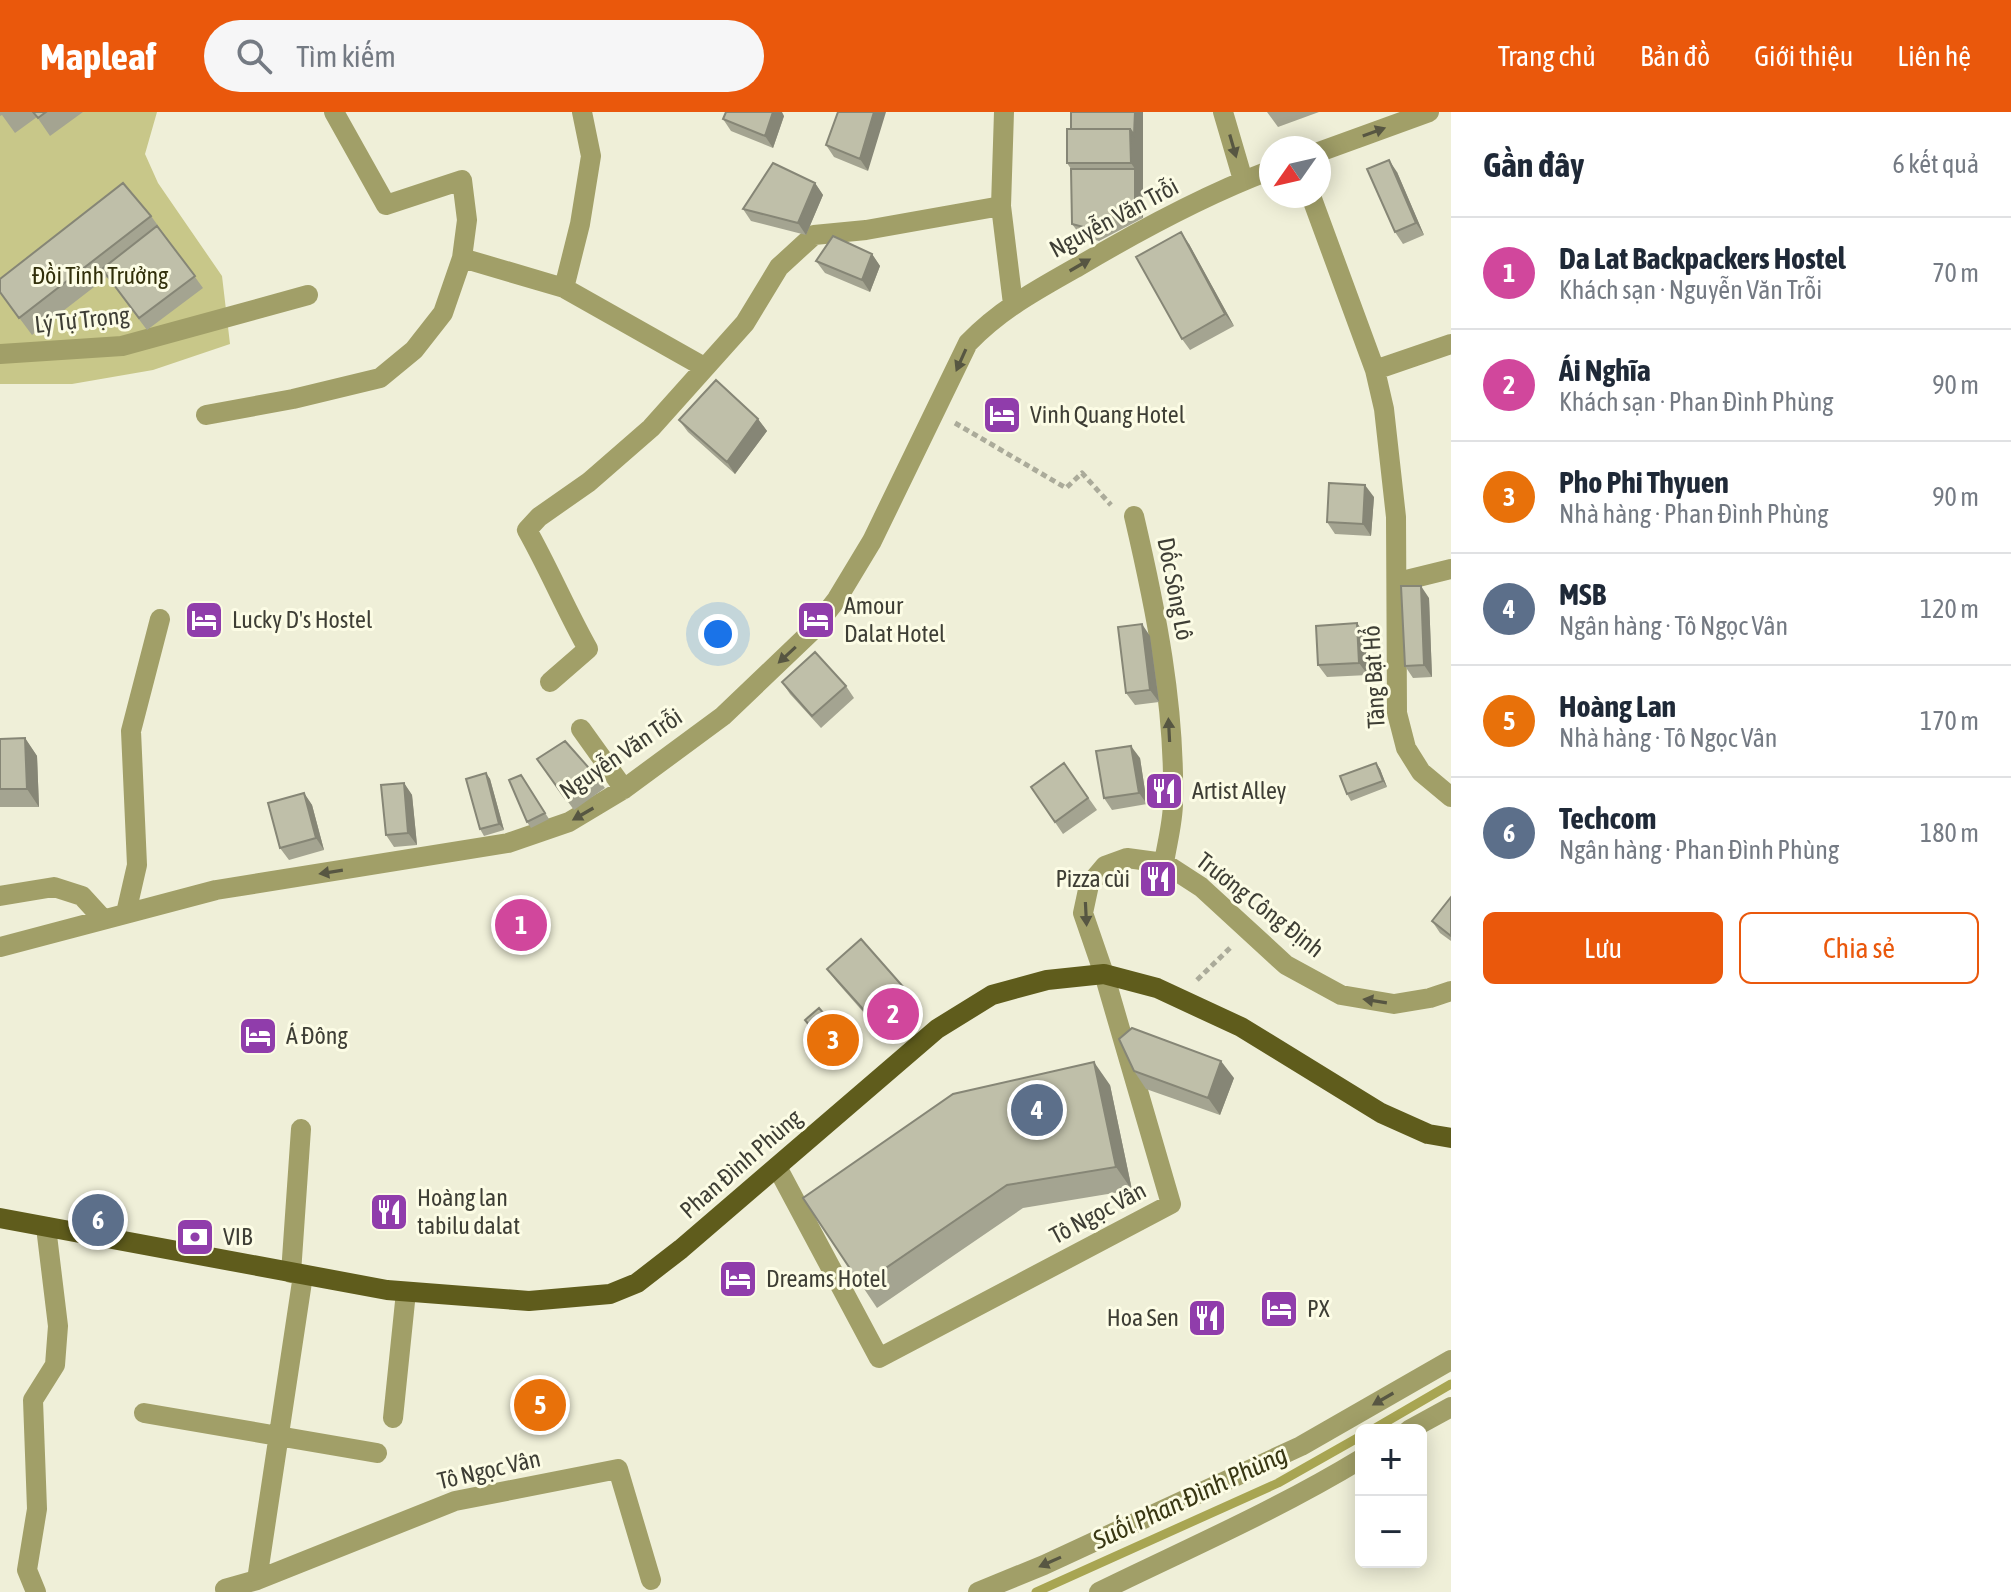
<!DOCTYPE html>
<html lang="vi">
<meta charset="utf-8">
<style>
:root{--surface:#fff;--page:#f6f6f7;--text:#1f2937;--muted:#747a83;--line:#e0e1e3;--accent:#ea580c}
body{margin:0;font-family:"Asap Condensed",sans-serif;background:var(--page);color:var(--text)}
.controls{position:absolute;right:24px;bottom:24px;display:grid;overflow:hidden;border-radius:12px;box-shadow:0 4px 20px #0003}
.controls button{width:72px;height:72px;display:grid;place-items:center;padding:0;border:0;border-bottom:2px solid var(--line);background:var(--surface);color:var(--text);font:40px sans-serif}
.compass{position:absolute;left:1259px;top:24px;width:72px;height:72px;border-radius:50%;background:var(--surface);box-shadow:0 4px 20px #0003;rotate:236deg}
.you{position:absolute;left:718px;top:522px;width:28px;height:28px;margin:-20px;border:6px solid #fff;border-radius:50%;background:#1a73e8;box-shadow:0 0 0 12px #1a73e833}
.badge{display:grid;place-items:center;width:52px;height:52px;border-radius:50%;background:var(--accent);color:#fff;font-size:26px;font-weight:700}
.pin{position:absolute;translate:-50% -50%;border:4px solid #fff;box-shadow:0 2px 8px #0006}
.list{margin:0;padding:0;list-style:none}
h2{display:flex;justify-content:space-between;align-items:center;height:104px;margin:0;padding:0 32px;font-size:34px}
h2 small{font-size:26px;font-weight:400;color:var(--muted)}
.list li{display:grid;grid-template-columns:52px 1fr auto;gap:24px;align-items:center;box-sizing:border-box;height:112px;padding:0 32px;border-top:2px solid var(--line)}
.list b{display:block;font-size:30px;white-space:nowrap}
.list p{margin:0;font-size:26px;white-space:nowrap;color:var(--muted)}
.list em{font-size:26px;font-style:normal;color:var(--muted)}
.actions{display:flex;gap:16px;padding:24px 32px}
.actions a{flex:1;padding:18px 0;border:2px solid var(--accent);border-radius:12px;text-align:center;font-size:28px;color:var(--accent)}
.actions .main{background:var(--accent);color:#fff}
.icon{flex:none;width:44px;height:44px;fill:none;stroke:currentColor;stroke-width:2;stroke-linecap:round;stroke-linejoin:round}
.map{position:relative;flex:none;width:1451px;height:1480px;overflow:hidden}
header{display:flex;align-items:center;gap:48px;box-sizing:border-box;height:112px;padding:0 40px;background:var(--accent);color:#fff}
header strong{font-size:38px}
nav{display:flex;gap:44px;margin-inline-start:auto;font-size:28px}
.search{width:560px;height:72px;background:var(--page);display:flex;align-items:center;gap:20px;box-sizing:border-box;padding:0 28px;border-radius:44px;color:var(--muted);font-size:30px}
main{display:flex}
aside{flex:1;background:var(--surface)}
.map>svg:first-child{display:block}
.green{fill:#c8c789}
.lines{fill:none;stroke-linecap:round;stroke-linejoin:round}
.stream{stroke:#a8a552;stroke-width:9}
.path{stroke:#abab9a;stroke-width:5;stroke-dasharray:6 4;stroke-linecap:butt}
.minor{stroke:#a19f68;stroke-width:20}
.major{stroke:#5f5c1c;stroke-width:20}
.wall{fill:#a4a491}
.shaded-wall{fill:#868676}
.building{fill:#bfbfa9;stroke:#868676;stroke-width:2}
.oneway{fill:#575642}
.labels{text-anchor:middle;stroke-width:6;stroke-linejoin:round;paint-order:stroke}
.street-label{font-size:24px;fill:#3e3e35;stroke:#fcfce5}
.park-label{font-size:24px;fill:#312f0a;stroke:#fcfce5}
.poi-label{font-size:24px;fill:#3e3e35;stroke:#fcfce5;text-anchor:start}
.water-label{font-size:26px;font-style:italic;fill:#393713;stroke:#fcfce5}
</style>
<header>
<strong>Mapleaf</strong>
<div class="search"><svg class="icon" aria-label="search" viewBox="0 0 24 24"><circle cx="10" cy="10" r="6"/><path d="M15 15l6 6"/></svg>Tìm kiếm</div>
<nav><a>Trang chủ</a><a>Bản đồ</a><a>Giới thiệu</a><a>Liên hệ</a></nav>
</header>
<main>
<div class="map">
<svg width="1451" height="1480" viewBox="0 0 1451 1480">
<rect width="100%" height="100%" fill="#efefd8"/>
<path class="green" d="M0 0H157L145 42 158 71 222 164 230 232 153 258 72 272H0Z"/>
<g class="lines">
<path class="stream" d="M1372 1318 1451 1272
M1036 1480 1278 1371 1361 1324"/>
<path class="path" d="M955 311 1066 376 1082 361 1111 393
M1197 868 1230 836"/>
<path class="minor" d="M334 0 386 93 462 68 467 108 462 146
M582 0 591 44 580 112 564 176 704 255
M1004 0 1001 94 1013 192
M1223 0 1243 68
M1319 40 1429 0
M1311 84 1375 258 1384 297 1396 405 1397 601 1406 636 1421 660 1451 685
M0 242 122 234 308 183
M1375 258 1451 232
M206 303 293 287 380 266 414 238 443 201 462 146 564 176
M1134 404C1156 498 1175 593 1173 690 1173 710 1167 731 1164 751
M1398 470 1451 457
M550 570 588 537C566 498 549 457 527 418L539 405 589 370 651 316 745 211 779 155 814 123 866 118 1001 94
M581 617 624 677
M0 784 54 775 82 784 103 807
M126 801 137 753 131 619 160 507
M0 835 216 778 508 731 569 710 624 677 723 604 813 518 837 487 872 429 968 231C1002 196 1037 178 1079 154 1140 118 1204 83 1271 58
M777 1055 879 1246 1171 1092 1104 862 1083 801 1089 773 1105 754 1127 746 1164 751 1201 775 1286 853 1341 883 1394 892 1430 886 1451 879
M291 1161 301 1017
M144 1301 377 1341
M393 1306 406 1180
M1409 1318 1451 1295
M257 1468 303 1163
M36 1480 27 1458 37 1397 33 1288 55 1253 58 1214 46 1115
M226 1480 225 1477 257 1468 455 1389 618 1357 651 1468
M978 1480 1044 1453 1301 1334 1451 1248
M1099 1480C1187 1437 1277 1398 1361 1347"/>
<path class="major" d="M0 1106 387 1178 529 1189 610 1182 637 1171 681 1137 937 917 992 883 1047 868 1104 862 1157 876 1241 915 1381 1001 1428 1022 1451 1026"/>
</g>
<path class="wall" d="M0 0H83L50 24 37 5 15 21 2 3 0 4Z
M838 0 868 59 834 45 826 33Z
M1267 0H1319L1278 15Z
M784 4 773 36 731 19 723 7Z
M1071 17 1143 35V106L1099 129 1081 124 1072 112 1071 57 1067 51Z
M1397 60 1424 123 1403 132 1395 120Z
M815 71 823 83 806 123 751 109 743 97Z
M151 104 203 176 147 218 107 165 32 223 0 180Z
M1189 132 1234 214 1190 238 1182 227Z
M872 142 880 154 870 180 825 161 816 149Z
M758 307 767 319 735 362 688 320 679 308Z
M1374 385 1371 424 1335 422 1327 410Z
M1429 486 1432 565 1413 566 1405 554Z
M1357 511 1365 523 1368 563 1327 565 1318 553Z
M1150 524 1159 590 1135 593 1126 581Z
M782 570 846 574 854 586 821 616 790 582Z
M25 626 37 644 39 695H0V627Z
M1140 646 1147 692 1112 698 1104 686Z
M537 647 596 664 605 676 574 698Z
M1064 651 1097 698 1063 722 1031 675Z
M1376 651 1380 657 1387 675 1351 689 1347 682Z
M486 661 490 667 504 718 484 724 480 717Z
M521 663 549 707 531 716 527 710Z
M404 671 412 683 417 733 394 735 386 723Z
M304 681 312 693 324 738 289 748 280 736Z
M1451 785V829L1440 821 1432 809Z
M827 857 905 877 913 889 879 918 836 869Z
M805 908 853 936 857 943 843 954Z
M1134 959 1234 966 1220 1003 1146 977Z
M1110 973 1132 1078 1023 1096 877 1196 803 1086Z"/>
<path class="shaded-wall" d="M773 0H782L784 4 773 36 765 24Z
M874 0H886L868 59 860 47Z
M1135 0H1143V106L1135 94V57L1131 51 1130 17Z
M1389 48 1397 60 1424 123 1416 111Z
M815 71 823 83 806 123 798 111Z
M1181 120 1189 132 1234 214 1225 202Z
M872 142 880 154 870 180 862 168Z
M758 307 767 319 735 362 727 350Z
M1365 373 1374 385 1371 424 1363 412Z
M1421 474 1429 486 1432 565 1424 553Z
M1357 511 1365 523 1368 563 1359 551Z
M1142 512 1150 524 1159 590 1150 578Z
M25 626 37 644 39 695 27 677Z
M1131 634 1140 646 1147 692 1139 681Z
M1376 651 1380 657 1387 675 1383 669Z
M486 661 490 667 504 718 499 712Z
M404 671 412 683 417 733 408 721Z
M304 681 312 693 324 738 316 726Z
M1221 949 1234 966 1220 1003 1208 986Z
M1094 950 1110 973 1132 1078 1116 1055Z"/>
<path class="building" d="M33 0H46L38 6Z
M726 0H773L765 24 723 7Z
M838 0H874L860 47 826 33Z
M1071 0H1135L1134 23 1130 17H1071Z
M1067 17H1130L1131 51H1067Z
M1389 48 1416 111 1395 120 1367 57Z
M773 51 815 71 798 111 743 97Z
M1071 57H1135V94L1091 117 1072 112Z
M123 71 151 104 19 206 0 180V167Z
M157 114 195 164 139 206 102 157Z
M1181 120 1225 202 1182 227 1136 145Z
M833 124 872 142 862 168 816 149Z
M716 268 758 307 727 350 679 308Z
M1329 371 1365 373 1363 412 1327 410Z
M1401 474H1421L1424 553 1405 554Z
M1357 511 1359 551 1318 553 1316 514Z
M1142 512 1150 578 1126 581 1118 515Z
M815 540 846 574 812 604 782 570Z
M25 626 27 677H0V627Z
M565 629 596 664 565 686 537 647Z
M1131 634 1139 681 1104 686 1096 639Z
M1064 651 1088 686 1055 710 1031 675Z
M1376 651 1383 669 1347 682 1340 664Z
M486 661 499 712 480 717 466 667Z
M521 663 545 701 527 710 509 668Z
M404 671 408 721 386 723 381 673Z
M304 681 316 726 280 736 268 691Z
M1451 785V824L1432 809Z
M861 827 905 877 871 906 827 857Z
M819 896 853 936 838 948 805 908Z
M1132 916 1221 949 1208 986 1134 959 1119 927Z
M1094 950 1116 1055 1007 1073 861 1173 803 1086 953 982Z"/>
<defs><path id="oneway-solid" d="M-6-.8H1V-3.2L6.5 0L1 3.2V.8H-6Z" transform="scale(2)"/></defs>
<g class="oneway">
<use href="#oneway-solid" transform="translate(1374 20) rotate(-20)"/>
<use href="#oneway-solid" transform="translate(1233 34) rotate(74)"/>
<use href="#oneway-solid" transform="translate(1080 153) rotate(-30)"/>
<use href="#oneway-solid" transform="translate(961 248) rotate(114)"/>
<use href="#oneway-solid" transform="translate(787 543) rotate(137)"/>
<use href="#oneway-solid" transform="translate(1169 618) rotate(-93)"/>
<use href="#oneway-solid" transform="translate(583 702) rotate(150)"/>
<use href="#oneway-solid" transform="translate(331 760) rotate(171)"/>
<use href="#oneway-solid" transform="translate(1086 802) rotate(87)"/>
<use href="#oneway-solid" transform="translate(1375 889) rotate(-171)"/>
<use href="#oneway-solid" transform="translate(1383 1287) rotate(150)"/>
<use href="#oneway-solid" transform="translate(1050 1450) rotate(156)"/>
</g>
<defs>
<symbol id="hotel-square" viewBox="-11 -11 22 22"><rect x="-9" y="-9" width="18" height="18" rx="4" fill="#903dab" stroke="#fcfce5"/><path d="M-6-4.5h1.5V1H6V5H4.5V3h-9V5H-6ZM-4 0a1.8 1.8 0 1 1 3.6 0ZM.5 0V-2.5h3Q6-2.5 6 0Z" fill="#fff"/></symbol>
<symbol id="restaurant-square" viewBox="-11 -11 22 22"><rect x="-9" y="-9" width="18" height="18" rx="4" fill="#903dab" stroke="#fcfce5"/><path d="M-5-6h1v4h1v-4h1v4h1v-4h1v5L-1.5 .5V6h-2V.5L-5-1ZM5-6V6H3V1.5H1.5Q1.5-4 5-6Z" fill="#fff"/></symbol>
<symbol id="bank-square" viewBox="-11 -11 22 22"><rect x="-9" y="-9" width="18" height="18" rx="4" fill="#903dab" stroke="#fcfce5"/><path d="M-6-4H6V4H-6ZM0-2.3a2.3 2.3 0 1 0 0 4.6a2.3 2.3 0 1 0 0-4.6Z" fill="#fff"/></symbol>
</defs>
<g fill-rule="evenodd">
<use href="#hotel-square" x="980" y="281" width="44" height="44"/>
<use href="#hotel-square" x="182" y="486" width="44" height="44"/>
<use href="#hotel-square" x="794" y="486" width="44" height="44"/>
<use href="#restaurant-square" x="1142" y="657" width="44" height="44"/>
<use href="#restaurant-square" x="1136" y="745" width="44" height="44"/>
<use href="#hotel-square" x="236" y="902" width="44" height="44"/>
<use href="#restaurant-square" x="367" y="1078" width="44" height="44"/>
<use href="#bank-square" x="173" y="1103" width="44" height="44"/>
<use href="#hotel-square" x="716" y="1145" width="44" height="44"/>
<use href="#hotel-square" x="1257" y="1175" width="44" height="44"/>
<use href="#restaurant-square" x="1185" y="1184" width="44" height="44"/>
</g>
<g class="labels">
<g class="street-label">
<text transform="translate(1114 106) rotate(-28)" y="8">Nguyễn Văn Trỗi</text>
<text transform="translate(82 208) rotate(-6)" y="8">Lý Tự Trọng</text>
<text transform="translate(1175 477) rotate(79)" y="8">Dốc Sông Lô</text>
<text transform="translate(1374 565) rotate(-93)" y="8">Tăng Bạt Hổ</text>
<text transform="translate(621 642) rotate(-34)" y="8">Nguyễn Văn Trỗi</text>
<text transform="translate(1260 793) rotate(38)" y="8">Trương Công Định</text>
<text transform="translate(741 1052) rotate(-41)" y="8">Phan Đình Phùng</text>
<text transform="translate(1098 1101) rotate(-28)" y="8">Tô Ngọc Vân</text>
<text transform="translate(489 1358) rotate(-13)" y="8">Tô Ngọc Vân</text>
</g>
<g class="park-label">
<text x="100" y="172">Đồi Tỉnh Trưởng</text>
</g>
<g class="poi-label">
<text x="1030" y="311">Vinh Quang Hotel</text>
<text x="844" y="502">Amour<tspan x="844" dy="28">Dalat Hotel</tspan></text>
<text x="232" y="516">Lucky D's Hostel</text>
<text x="1192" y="687">Artist Alley</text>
<text x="1130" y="775" text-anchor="end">Pizza cùi</text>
<text x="286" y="932">Á Đông</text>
<text x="417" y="1094">Hoàng lan<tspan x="417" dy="28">tabilu dalat</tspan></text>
<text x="223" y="1133">VIB</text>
<text x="766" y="1175">Dreams Hotel</text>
<text x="1307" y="1205">PX</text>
<text x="1179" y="1214" text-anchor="end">Hoa Sen</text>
</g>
<g class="water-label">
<text transform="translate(1190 1385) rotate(-25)" y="9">Suối Phan Đình Phùng</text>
</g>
</g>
</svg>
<div class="controls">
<button>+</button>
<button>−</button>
</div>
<svg class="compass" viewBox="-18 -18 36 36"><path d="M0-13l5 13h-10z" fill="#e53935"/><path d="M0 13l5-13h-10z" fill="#747a83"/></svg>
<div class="you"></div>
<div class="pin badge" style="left:521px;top:813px;background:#d1479c">1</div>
<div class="pin badge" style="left:893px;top:902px;background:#d1479c">2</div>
<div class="pin badge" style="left:833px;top:928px;background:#e8710a">3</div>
<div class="pin badge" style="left:1037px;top:998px;background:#5c6f8a">4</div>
<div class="pin badge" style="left:540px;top:1293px;background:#e8710a">5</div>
<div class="pin badge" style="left:98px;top:1108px;background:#5c6f8a">6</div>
</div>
<aside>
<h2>Gần đây<small>6 kết quả</small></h2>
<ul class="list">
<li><span class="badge" style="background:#d1479c">1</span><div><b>Da Lat Backpackers Hostel</b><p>Khách sạn · Nguyễn Văn Trỗi</p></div><em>70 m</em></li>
<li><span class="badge" style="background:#d1479c">2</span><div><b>Ái Nghĩa</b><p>Khách sạn · Phan Đình Phùng</p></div><em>90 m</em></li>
<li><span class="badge" style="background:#e8710a">3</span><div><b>Pho Phi Thyuen</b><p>Nhà hàng · Phan Đình Phùng</p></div><em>90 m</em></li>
<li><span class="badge" style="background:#5c6f8a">4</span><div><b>MSB</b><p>Ngân hàng · Tô Ngọc Vân</p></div><em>120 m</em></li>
<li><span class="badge" style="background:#e8710a">5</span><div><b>Hoàng Lan</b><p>Nhà hàng · Tô Ngọc Vân</p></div><em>170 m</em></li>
<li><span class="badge" style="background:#5c6f8a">6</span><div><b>Techcom</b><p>Ngân hàng · Phan Đình Phùng</p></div><em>180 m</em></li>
</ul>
<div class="actions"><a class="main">Lưu</a><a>Chia sẻ</a></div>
</aside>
</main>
